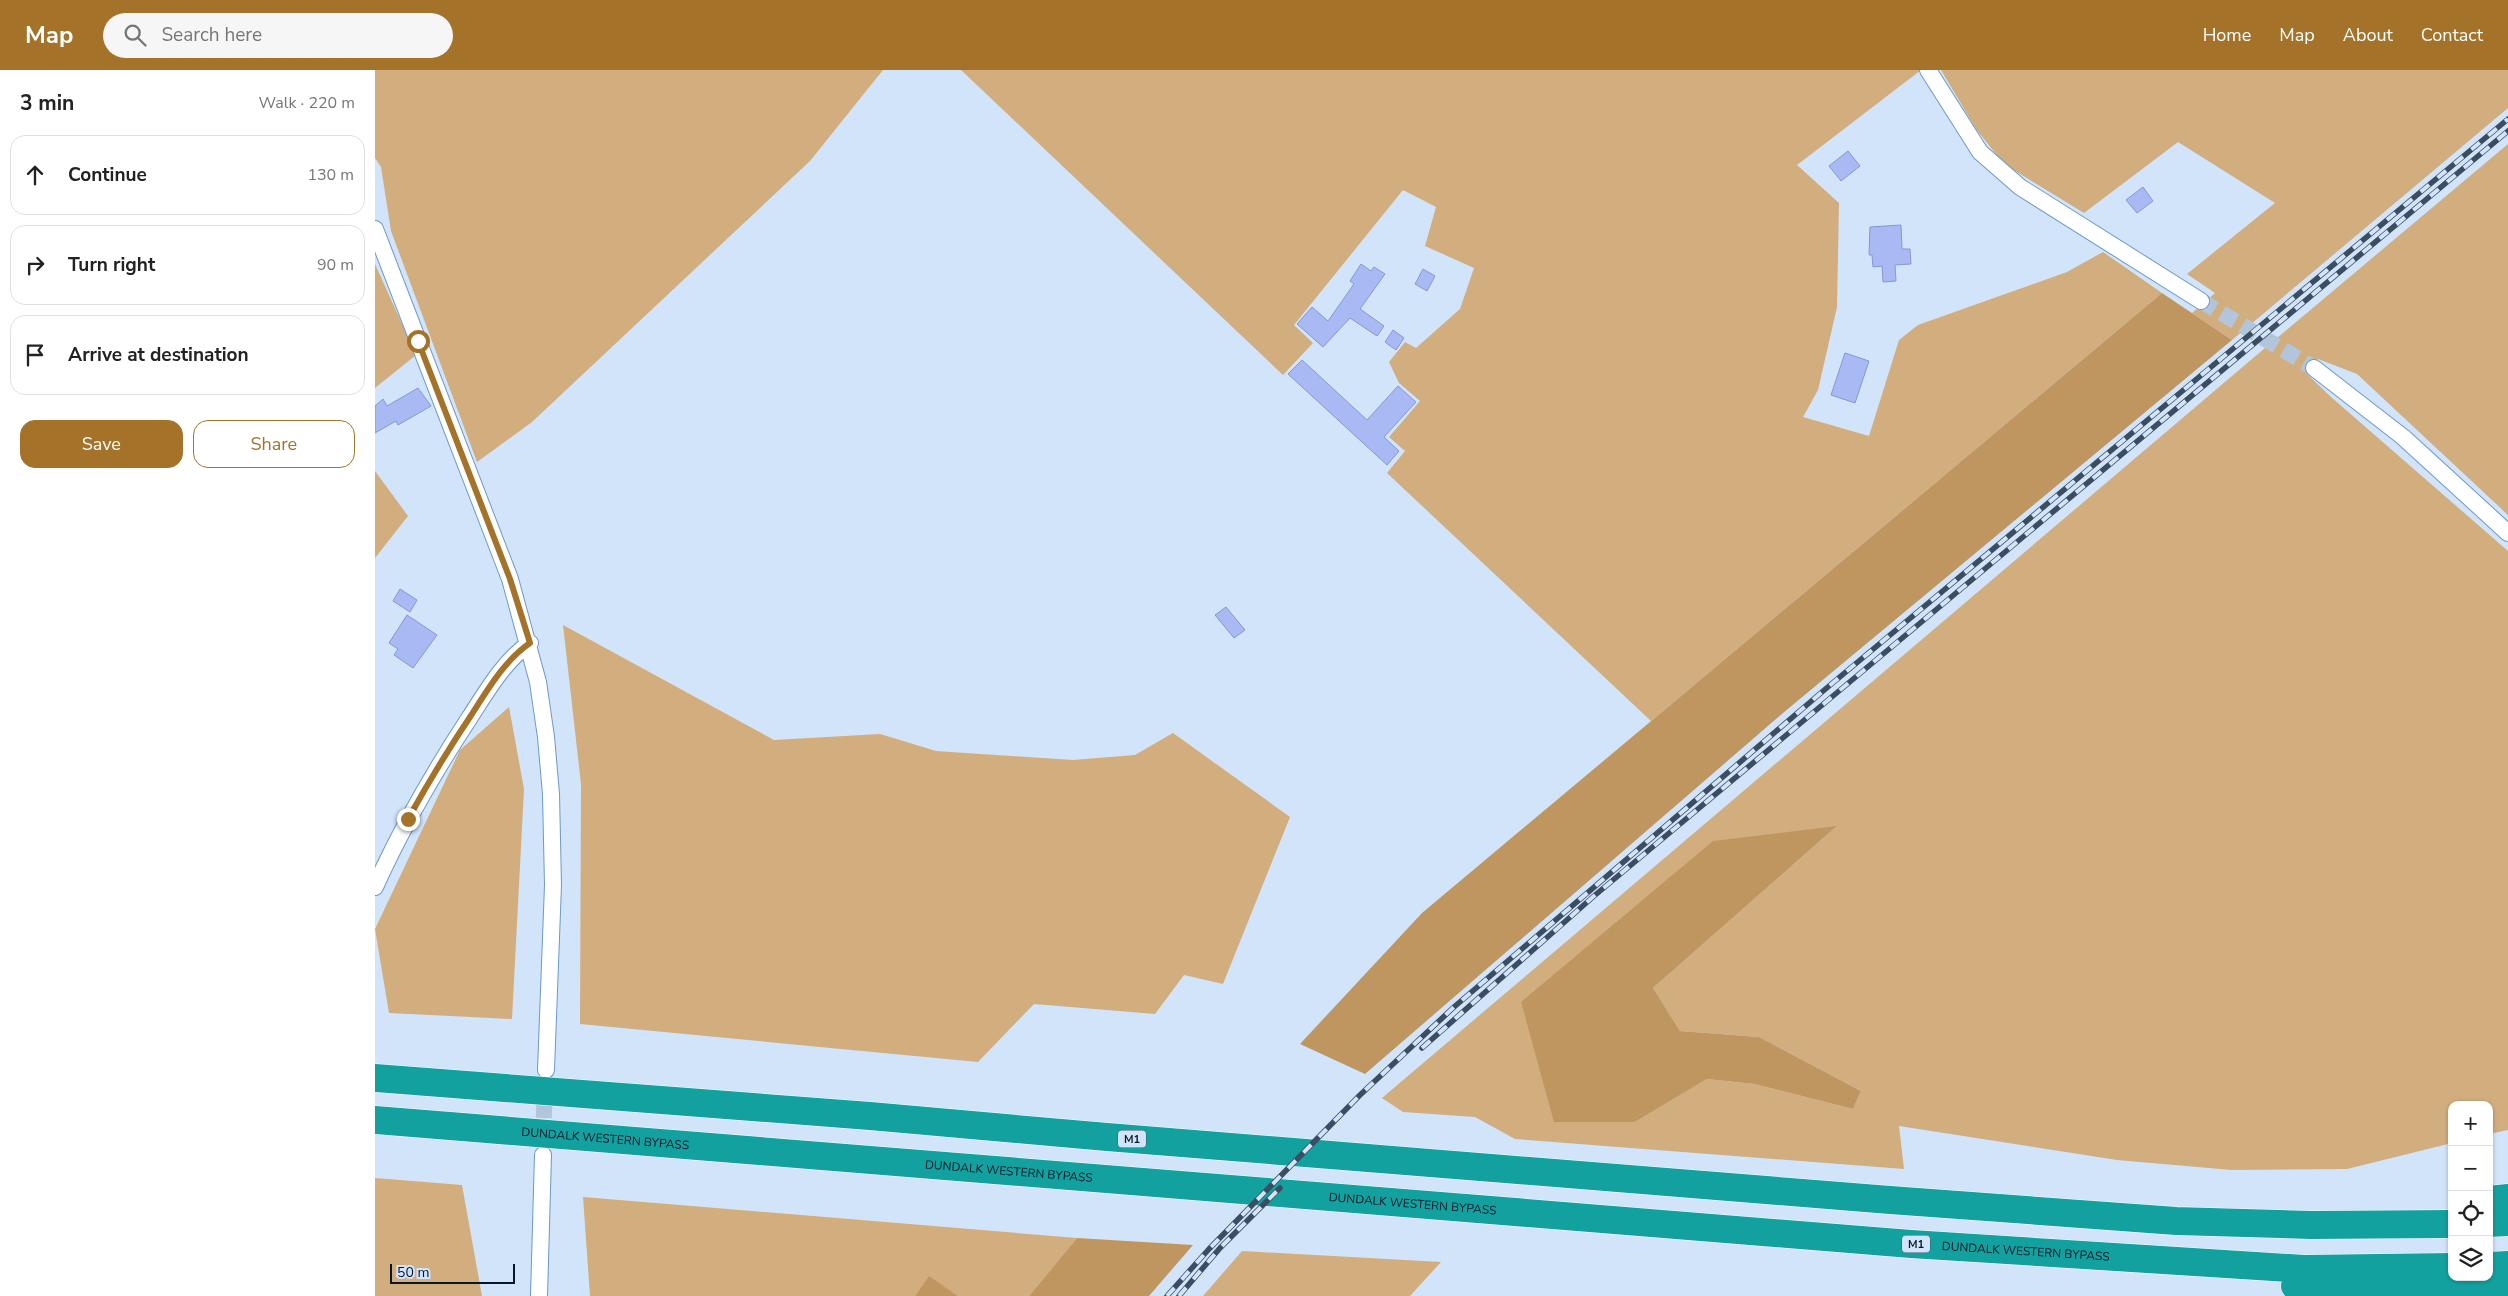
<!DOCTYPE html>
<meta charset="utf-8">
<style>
:root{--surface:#fff;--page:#f6f6f6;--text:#222;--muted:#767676;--line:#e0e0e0;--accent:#a47228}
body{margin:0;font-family:"Nunito Sans",sans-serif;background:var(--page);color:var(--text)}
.controls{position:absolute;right:15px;bottom:15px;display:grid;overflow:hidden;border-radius:10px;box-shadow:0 1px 4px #0004}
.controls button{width:45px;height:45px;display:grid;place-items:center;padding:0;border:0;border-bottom:1px solid var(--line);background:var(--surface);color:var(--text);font:25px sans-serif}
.scale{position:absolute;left:15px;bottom:12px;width:125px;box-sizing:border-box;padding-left:5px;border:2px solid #06172a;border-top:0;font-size:14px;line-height:18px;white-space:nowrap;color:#06172a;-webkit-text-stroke:4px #d1e4fa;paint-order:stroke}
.stop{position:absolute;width:15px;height:15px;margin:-11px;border:4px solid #a47228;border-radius:50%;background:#fff}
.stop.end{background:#a47228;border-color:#fff;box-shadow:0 1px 5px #0008}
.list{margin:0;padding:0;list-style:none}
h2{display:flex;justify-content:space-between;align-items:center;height:65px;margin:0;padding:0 20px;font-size:21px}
h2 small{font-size:16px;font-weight:400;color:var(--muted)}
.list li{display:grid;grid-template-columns:32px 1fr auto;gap:15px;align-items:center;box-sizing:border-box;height:80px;margin:0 10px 10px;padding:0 10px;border:1px solid var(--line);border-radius:15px}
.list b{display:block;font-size:19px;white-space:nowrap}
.list em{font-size:16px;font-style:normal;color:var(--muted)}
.actions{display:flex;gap:10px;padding:15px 20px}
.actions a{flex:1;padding:11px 0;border:1px solid var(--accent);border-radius:15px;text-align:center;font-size:18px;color:var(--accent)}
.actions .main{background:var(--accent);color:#fff}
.icon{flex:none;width:28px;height:28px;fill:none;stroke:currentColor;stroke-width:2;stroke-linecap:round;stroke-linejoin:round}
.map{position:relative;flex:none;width:2133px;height:1226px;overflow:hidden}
header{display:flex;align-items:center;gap:30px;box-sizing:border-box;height:70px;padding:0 25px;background:var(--accent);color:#fff}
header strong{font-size:24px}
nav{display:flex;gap:28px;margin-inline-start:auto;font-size:18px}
.search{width:350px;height:45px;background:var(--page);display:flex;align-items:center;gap:12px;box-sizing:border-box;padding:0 18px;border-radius:28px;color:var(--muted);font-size:19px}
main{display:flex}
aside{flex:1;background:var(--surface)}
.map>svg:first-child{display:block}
.green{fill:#d2ad7e;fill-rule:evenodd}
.forest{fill:#bf9660}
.building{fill:#a9b9f4;stroke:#8796d2}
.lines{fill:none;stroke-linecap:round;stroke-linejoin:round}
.street-tunnel{stroke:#b3c5db;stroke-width:16;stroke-dasharray:16 8;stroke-linecap:butt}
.street-casing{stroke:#6c98cc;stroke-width:18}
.highway-casing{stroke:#fff;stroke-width:29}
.street{stroke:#fff;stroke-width:16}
.highway{stroke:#13a19f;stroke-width:28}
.rail-casing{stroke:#3b4d60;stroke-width:5.5}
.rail{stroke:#d1e4fa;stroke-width:4;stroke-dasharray:11;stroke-linecap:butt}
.route{stroke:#a47228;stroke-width:6}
.labels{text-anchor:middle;stroke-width:5;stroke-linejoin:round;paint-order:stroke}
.shield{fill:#d1e4fa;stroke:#435468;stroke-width:1}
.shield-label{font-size:11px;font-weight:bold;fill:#06172a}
.street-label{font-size:12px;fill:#06172a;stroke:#d1e4fa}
</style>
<header>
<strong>Map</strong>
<div class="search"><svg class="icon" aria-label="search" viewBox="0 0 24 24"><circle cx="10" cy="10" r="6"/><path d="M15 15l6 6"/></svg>Search here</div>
<nav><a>Home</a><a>Map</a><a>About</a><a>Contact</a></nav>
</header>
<main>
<aside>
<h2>3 min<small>Walk · 220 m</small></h2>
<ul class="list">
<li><svg class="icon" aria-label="ahead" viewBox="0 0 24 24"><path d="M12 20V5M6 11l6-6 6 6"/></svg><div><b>Continue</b></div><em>130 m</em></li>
<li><svg class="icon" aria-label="right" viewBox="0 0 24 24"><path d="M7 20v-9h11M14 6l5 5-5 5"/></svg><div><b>Turn right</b></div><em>90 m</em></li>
<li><svg class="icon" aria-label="arrive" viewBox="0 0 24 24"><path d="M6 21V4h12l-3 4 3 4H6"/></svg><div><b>Arrive at destination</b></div></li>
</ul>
<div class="actions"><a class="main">Save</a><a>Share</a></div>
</aside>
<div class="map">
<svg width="2133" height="1226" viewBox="0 0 2133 1226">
<rect width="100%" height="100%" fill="#d1e4fa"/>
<path class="green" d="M0 0H508L435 91 157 352 102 392 16 161 6 97 0 88Z
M586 0H1546L1422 95 1464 133 1462 237 1443 320 1428 347 1494 366 1524 270 1543 255 1692 202 1728 182 1787 223 1276 651 1012 403 1030 381 1014 367 1045 331 1024 313 1014 292 1030 272 1041 278 1085 239 1099 198 1050 176 1061 137 1028 120 919 255 938 273 908 305Z
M1566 0H2133V38L1857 270 1817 243 1840 223 1812 204 1900 133 1803 72 1709 143 1629 94 1601 59Z
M2133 74V445L1982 304 1943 289 1930 302 1956 327 2133 481V1060L2114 1064V1035H2077V1073L1972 1099 1857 1100 1742 1090 1524 1056 1529 1099 1140 1069 1100 1047 1028 1042 1007 1028 1877 289ZM1461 757 1278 918 1305 961 1384 967 1486 1021 1478 1039 1379 1014 1332 1009 1260 1052 1146 932Z
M0 194 41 285 0 318Z
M0 401 33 446 0 488Z
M188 555 399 670 505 664 561 681 698 690 760 685 798 663 915 747 848 914 809 905 780 944 659 934 603 992 205 954 206 714Z
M134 637 149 719 137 949 14 943 0 859 85 680Z
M0 1108 87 1115 107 1226H0Z
M208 1127 702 1168 654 1226H583L554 1207 540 1226H215Z
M867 1181 1066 1192 1035 1226H828Z"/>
<path class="forest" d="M1787 223 1857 270 1408 643 990 1004 925 974 1047 843Z
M1462 756 1278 918 1305 961 1384 967 1486 1021 1478 1039 1379 1014 1332 1009 1260 1052H1179L1146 932 1338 771Z
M702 1168 818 1175 774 1226H654Z
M554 1206 583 1226H540Z"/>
<path class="building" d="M1473 81 1485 96 1466 111 1454 96Z
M1768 117 1778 131 1762 143 1751 130Z
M1526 155 1527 179H1535L1536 194 1520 195 1521 211 1508 212 1507 196 1498 197 1497 185H1494L1495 157Z
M986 194 996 201 999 197 1010 204 985 239 1009 256 1002 266 975 248 948 277 922 254 937 237 953 251 979 214 975 211Z
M1048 199 1060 206 1052 221 1040 214Z
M1018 260 1029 268 1021 280 1010 272Z
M1470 283 1494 291 1480 333 1456 325Z
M927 290 992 350 1023 316 1041 332 1009 367 1024 381 1012 395 913 304Z
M43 318 56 336 23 355 21 351 0 363V336L8 329 12 336Z
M25 519 42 530 35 542 18 531Z
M851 537 870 560 859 568 840 545Z
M32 545 62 565 38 598 19 585 23 579 14 573Z"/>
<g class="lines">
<path class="street-tunnel" d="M1826 231 1939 298
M168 1072 170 1014"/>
<defs>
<path id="street" d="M1553 0 1605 82 1645 117 1826 231
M0 159 135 509 163 612 171 667 176 724 178 815 171 1000
M1939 298 2028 367 2133 463
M0 817C27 757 59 702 95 647 112 621 129 591 155 573
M164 1226 168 1085"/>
<g id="highway">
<path d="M0 1008 495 1046 732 1067 1515 1130 1801 1151 1936 1155 2077 1154"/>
<path id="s1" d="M0 1050 1536 1174 1929 1199 2077 1197"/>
<path d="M2114 1130 2133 1128"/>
<path d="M2114 1153 2133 1152"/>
<path d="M2114 1196 2133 1195"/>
<path d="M1920 1216 2052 1222 2133 1221"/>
</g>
</defs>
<use href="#street" class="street-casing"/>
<use href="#highway" class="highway-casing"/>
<use href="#street" class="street"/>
<use href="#highway" class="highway"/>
<defs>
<path id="rail" d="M1047 978 1219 826 2133 61
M792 1226 834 1179 985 1025 1079 937 1454 616 2133 49
M804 1226 845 1178 905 1118"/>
</defs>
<use href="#rail" class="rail-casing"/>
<use href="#rail" class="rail"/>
</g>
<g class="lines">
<path class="route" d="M33 749C53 713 74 678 97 644 113 619 130 590 155 573L135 509 43 271"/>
</g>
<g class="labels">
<g class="shield">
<rect x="743" y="1060.5" width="28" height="17" rx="4"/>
<rect x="1527" y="1165.5" width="28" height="17" rx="4"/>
</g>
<g class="shield-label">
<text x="757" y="1073">M1</text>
<text x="1541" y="1178">M1</text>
</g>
<g class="street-label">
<text dy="4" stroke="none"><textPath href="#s1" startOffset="231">DUNDALK WESTERN BYPASS</textPath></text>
<text dy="4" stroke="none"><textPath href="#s1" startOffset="636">DUNDALK WESTERN BYPASS</textPath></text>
<text dy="4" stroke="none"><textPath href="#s1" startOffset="1041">DUNDALK WESTERN BYPASS</textPath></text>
<text dy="4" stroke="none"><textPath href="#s1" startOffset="1656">DUNDALK WESTERN BYPASS</textPath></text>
</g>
</g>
</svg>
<div class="controls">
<button>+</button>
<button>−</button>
<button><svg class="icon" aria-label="locate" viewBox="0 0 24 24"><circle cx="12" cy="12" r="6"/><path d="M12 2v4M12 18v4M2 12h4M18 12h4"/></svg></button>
<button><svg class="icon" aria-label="layers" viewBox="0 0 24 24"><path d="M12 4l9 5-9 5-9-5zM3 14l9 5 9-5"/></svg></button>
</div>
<div class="scale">50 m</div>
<div class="stop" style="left:43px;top:271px"></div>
<div class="stop end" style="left:33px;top:749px"></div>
</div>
</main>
